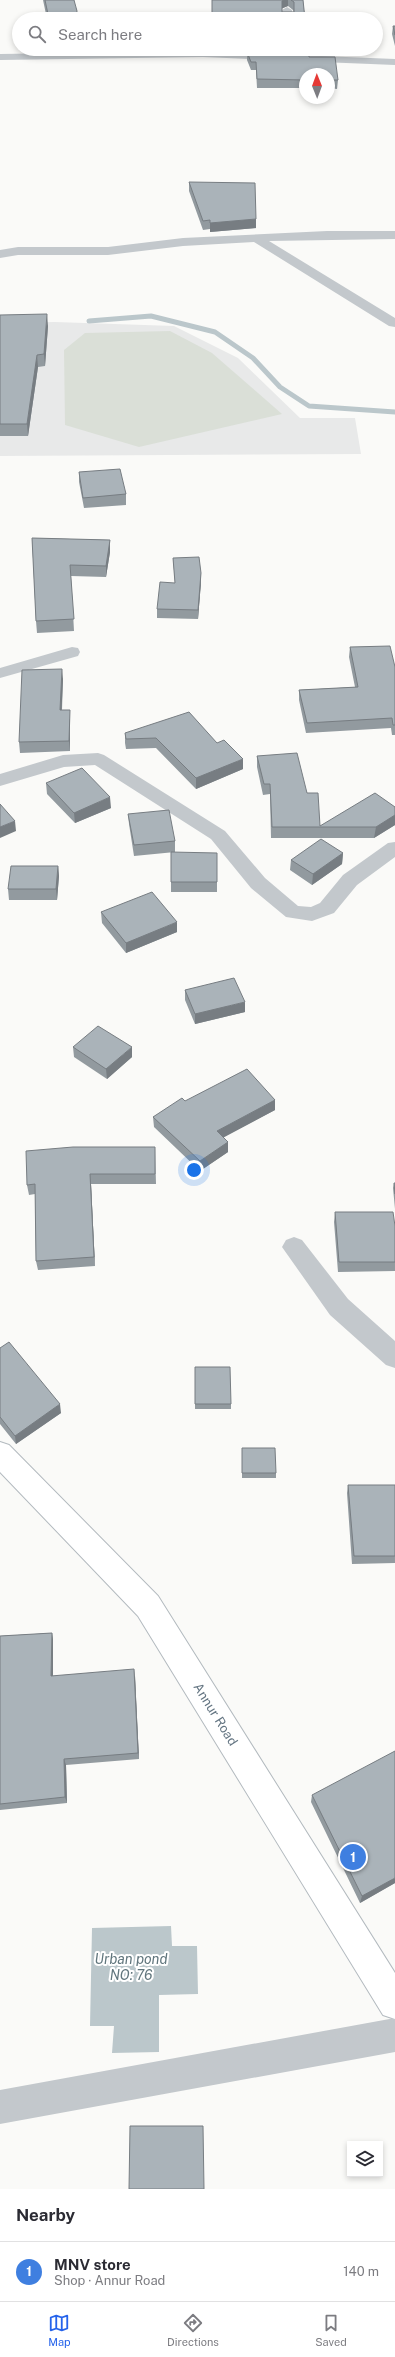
<!DOCTYPE html>
<meta charset="utf-8">
<style>
:root{--surface:#fff;--page:#f7f7f7;--text:#2b2b33;--muted:#7c7c81;--line:#e1e1e2;--accent:#2563eb}
body{margin:0;font-family:"Public Sans",sans-serif;background:var(--page);color:var(--text)}
.controls{position:absolute;right:12px;bottom:12px;display:grid;overflow:hidden;border-radius:0px;box-shadow:0 2px 6px #0003}
.controls button{width:36px;height:36px;display:grid;place-items:center;padding:0;border:0;border-bottom:1px solid var(--line);background:var(--surface);color:var(--text);font:20px sans-serif}
.compass{position:absolute;left:299px;top:68px;width:36px;height:36px;border-radius:50%;background:var(--surface);box-shadow:0 2px 6px #0003;rotate:359deg}
.you{position:absolute;left:194px;top:1170px;width:14px;height:14px;margin:-10px;border:3px solid #fff;border-radius:50%;background:#1a73e8;box-shadow:0 0 0 6px #1a73e833}
.badge{display:grid;place-items:center;width:26px;height:26px;border-radius:50%;background:var(--accent);color:#fff;font-size:13px;font-weight:700}
.pin{position:absolute;translate:-50% -50%;border:2px solid #fff;box-shadow:0 1px 4px #0006}
.list{margin:0;padding:0;list-style:none}
h2{display:flex;justify-content:space-between;align-items:center;height:52px;margin:0;padding:0 16px;font-size:17px}
h2 small{font-size:13px;font-weight:400;color:var(--muted)}
.list li{display:grid;grid-template-columns:26px 1fr auto;gap:12px;align-items:center;box-sizing:border-box;height:60px;padding:0 16px;border-top:1px solid var(--line)}
.list b{display:block;font-size:15px;white-space:nowrap}
.list p{margin:0;font-size:13px;white-space:nowrap;color:var(--muted)}
.list em{font-size:13px;font-style:normal;color:var(--muted)}
.icon{flex:none;width:22px;height:22px;fill:none;stroke:currentColor;stroke-width:2;stroke-linecap:round;stroke-linejoin:round}
.map{position:relative;flex:none;width:395px;height:2189px;overflow:hidden}
.search{position:absolute;background:var(--surface);box-shadow:0 2px 6px #0003;left:12px;right:12px;top:12px;height:44px;display:flex;align-items:center;gap:10px;box-sizing:border-box;padding:0 14px;border-radius:22px;color:var(--muted);font-size:15px}
.sheet{height:112px;background:var(--surface)}
nav{display:flex;justify-content:space-around;align-items:center;box-sizing:border-box;height:56px;border-top:1px solid var(--line);background:var(--surface);font-size:11px;color:var(--muted)}
nav a{display:grid;justify-items:center;gap:2px}
nav .on{color:var(--accent)}
.map>svg:first-child{display:block}
.built{fill:#e8e9e9}
.green{fill:#dadfd7}
.water{fill:#bbc7cb}
.lines{fill:none;stroke-linecap:round;stroke-linejoin:round}
.stream{stroke:#bbc7cb;stroke-width:5}
.secondary-casing{stroke:#b3babf;stroke-width:2}
.street{fill:#c3c8cc;fill-rule:evenodd}
.secondary{fill:#fff;fill-rule:evenodd}
.wall{fill:#929a9f;fill-rule:evenodd}
.shaded-wall{fill:#777d82}
.building{fill:#aab3b9;stroke:#777d82}
.labels{text-anchor:middle;stroke-width:4;stroke-linejoin:round;paint-order:stroke}
.near-street-label{font-size:13px;fill:#657683;stroke:#fff}
.near-water-label{font-size:14px;font-style:italic;fill:#60757c;stroke:#fff}
</style>
<div class="map">
<svg width="395" height="2189" viewBox="0 0 395 2189">
<rect width="100%" height="100%" fill="#fafaf8"/>
<path class="built" d="M55 322 174 326 238 358 300 418H355L361 454 0 456V323Z"/>
<path class="green" d="M170 331 212 353 282 414 139 447 65 425 64 350 85 333Z"/>
<path class="water" d="M171 1926 172 1946H197L198 1994 159 1995V2052L112 2053 114 2026H90L92 1928Z"/>
<g class="lines">
<path class="stream" d="M89 321 151 316 215 332 253 358 280 387 309 406 395 412"/>
<defs>
<path id="secondary" d="M0 1442 9 1445 158 1596 395 1973V2019L383 2015 138 1616 0 1472Z"/>
</defs>
<use href="#secondary" class="secondary-casing"/>
<path class="street" d="M287 7 292 10 293 19H283L282 10Z
M203 51 395 59V65L203 57 0 60V54Z
M327 231H395V239L269 241 395 318V327L389 326 254 242 183 246 108 255H18L0 258V250L18 247H108L183 238Z
M72 647 78 648 80 652 78 656 0 678V668Z
M98 753 104 755 225 831 265 878 298 906 311 907 320 903 343 875 388 843 395 842V857L357 885 334 913 312 921 286 917 251 888 211 839 95 765 64 767 0 786V774L63 755Z
M294 1237 302 1240 348 1299 395 1341V1368L386 1365 330 1315 282 1247 286 1240Z
M395 2018V2052L0 2124V2090Z"/>
<use href="#secondary" class="secondary"/>
</g>
<path class="wall" d="M43 0H74L77 19H47Z
M212 0H303L305 19ZM288 6 293 10 294 12H282V8Z
M393 26H395V46L392 34Z
M242 49H308V54L243 51Z
M247 52 309 57 338 80 337 89 329 88V74H305V88H257L256 70H251L247 60Z
M189 182 256 219V228L210 232V229L203 230 189 191Z
M0 315 48 326 45 366 38 367 28 436H0Z
M79 472 126 494V505L84 508 79 482Z
M32 538 110 540V552L106 577 71 576 74 631 37 633 36 621Z
M173 558 201 573V582L198 619 157 618V609L175 583Z
M350 647 395 667V735H392L391 728 306 733 299 700V690L355 687 349 657Z
M63 679 62 710 70 720V751L20 753 19 742Z
M125 733 217 743 243 769 196 789 156 748 126 749 125 743Z
M257 756 307 793 320 826 395 807V825L374 838H271L270 794 263 795 257 767Z
M46 783 111 808 75 823 47 794Z
M128 814 175 841V852L134 856 129 824Z
M217 853V892H171V882Z
M343 853 342 864 312 885 290 870 291 860Z
M58 866 59 876 57 900H9L8 889Z
M101 912 177 932 126 953 102 923Z
M185 990 245 1012 195 1024 185 1000Z
M73 1047 132 1057 107 1079 74 1057Z
M275 1100V1110L223 1137 228 1142V1152L200 1171 154 1127 153 1117 185 1101Z
M155 1147 156 1184H91L95 1266 38 1270 36 1261 35 1194 29 1195 27 1185Z
M394 1183H395V1209L393 1188Z
M335 1212 395 1226V1271L338 1272 334 1222Z
M0 1348 61 1413 16 1444 0 1424Z
M195 1367 231 1404V1409H195Z
M242 1448 276 1473V1478H242Z
M348 1485H395V1563L352 1564 347 1493Z
M52 1633 53 1640V1676H135L139 1759 66 1765 67 1803 0 1810V1636Z
M312 1795 395 1883 360 1903 311 1802Z"/>
<path class="shaded-wall" d="M284 0H288V6L281 9 282 1Z
M256 219V228L210 232V223Z
M47 314 48 326 45 366 44 354Z
M37 355 38 367 28 436 27 424Z
M110 540V552L106 577V566Z
M201 573V582L198 619V610Z
M62 669 63 679 61 721 60 710Z
M70 710V751L69 741Z
M243 759V769L196 789V778Z
M110 797 111 808 75 823 74 813Z
M395 815V825L374 838 376 827Z
M15 821 16 831 0 838V827Z
M343 853 342 864 312 885 313 874Z
M58 866 59 876 57 900 56 889Z
M177 922V932L126 953V943Z
M245 1002V1012L195 1024V1014Z
M132 1047V1057L107 1079 106 1069Z
M275 1100V1110L217 1141V1131Z
M228 1142V1152L200 1171V1161Z
M90 1174 91 1184 95 1266 94 1257Z
M60 1404 61 1413 16 1444 15 1436Z
M52 1633 53 1640V1683L51 1676Z
M134 1669 135 1676 139 1759 138 1753Z
M64 1759 66 1765 67 1803 65 1797Z
M395 1878V1883L360 1903 362 1896Z"/>
<path class="building" d="M45 0H74L77 11 76 19H49Z
M212 0H284L282 1V12H294V2L291 0H303L305 19H212Z
M393 26H395V35Z
M247 52 309 55V57H335L338 80H329V74H305V80L257 79 256 62H251Z
M189 182 255 183 256 219 210 223V220L203 221Z
M47 314 44 354 37 355 27 424H0V315Z
M120 469 126 494 83 498 79 472Z
M32 538 110 540 106 566 70 565 74 619 36 621Z
M199 557 201 573 198 610 157 609 160 582 175 583 173 558Z
M390 646 395 667V725H393L392 718 307 723 299 690 358 687 350 647Z
M62 669 60 710H70L69 741 19 742 22 670Z
M189 712 217 743 224 740 243 759 196 778 156 738 126 739 125 733Z
M297 753 307 793H318L320 826 375 793 395 807V815L376 827H272L270 784H264L257 756Z
M82 768 110 797 74 813 46 783Z
M0 804 15 821 0 827Z
M169 810 175 841 134 845 128 814Z
M321 839 343 853 313 874 291 860Z
M171 852 217 853V882H171Z
M11 866H58L56 889H8Z
M152 892 177 922 126 943 101 912Z
M234 978 245 1002 195 1014 185 990Z
M98 1026 132 1047 106 1069 73 1047Z
M247 1069 275 1100 217 1131 228 1142 200 1161 153 1117 182 1098 185 1101Z
M73 1147H155V1174H90L94 1257 36 1261 35 1184 27 1185 26 1151Z
M394 1183H395V1194Z
M335 1212H393L395 1226V1262H339Z
M9 1342 60 1404 15 1436 0 1417V1348Z
M195 1367H230L231 1404H195Z
M242 1448H275L276 1473H242Z
M348 1485H395V1556H354Z
M52 1633 51 1676 134 1669 138 1753 64 1759 65 1797 0 1804V1636Z
M395 1751V1878L362 1896 312 1795Z
M130 2126H203L204 2189H129Z"/>
<g class="labels">
<g class="near-street-label">
<text transform="translate(216 1714) rotate(58)" y="5">Annur Road</text>
</g>
<g class="near-water-label">
<text x="131" y="1964">Urban pond<tspan x="131" dy="16">NO: 76</tspan></text>
</g>
</g>
</svg>
<div class="controls">
<button><svg class="icon" aria-label="layers" viewBox="0 0 24 24"><path d="M12 4l9 5-9 5-9-5zM3 14l9 5 9-5"/></svg></button>
</div>
<svg class="compass" viewBox="-18 -18 36 36"><path d="M0-13l5 13h-10z" fill="#e53935"/><path d="M0 13l5-13h-10z" fill="#7c7c81"/></svg>
<div class="you"></div>
<div class="pin badge" style="left:353px;top:1857px;background:#3f7fe0">1</div>
<div class="search"><svg class="icon" aria-label="search" viewBox="0 0 24 24"><circle cx="10" cy="10" r="6"/><path d="M15 15l6 6"/></svg>Search here</div>
</div>
<section class="sheet">
<h2>Nearby<small></small></h2>
<ul class="list">
<li><span class="badge" style="background:#3f7fe0">1</span><div><b>MNV store</b><p>Shop · Annur Road</p></div><em>140 m</em></li>
</ul>
</section>
<nav>
<a class="on"><svg class="icon" aria-label="map" viewBox="0 0 24 24"><path d="M3 6l6-2 6 2 6-2v14l-6 2-6-2-6 2zM9 4v14M15 6v14"/></svg>Map</a>
<a><svg class="icon" aria-label="directions" viewBox="0 0 24 24"><path d="M12 3l9 9-9 9-9-9zM9 14v-3h6M13 9l2 2-2 2"/></svg>Directions</a>
<a><svg class="icon" aria-label="saved" viewBox="0 0 24 24"><path d="M7 4h10v16l-5-4-5 4z"/></svg>Saved</a>
</nav>
